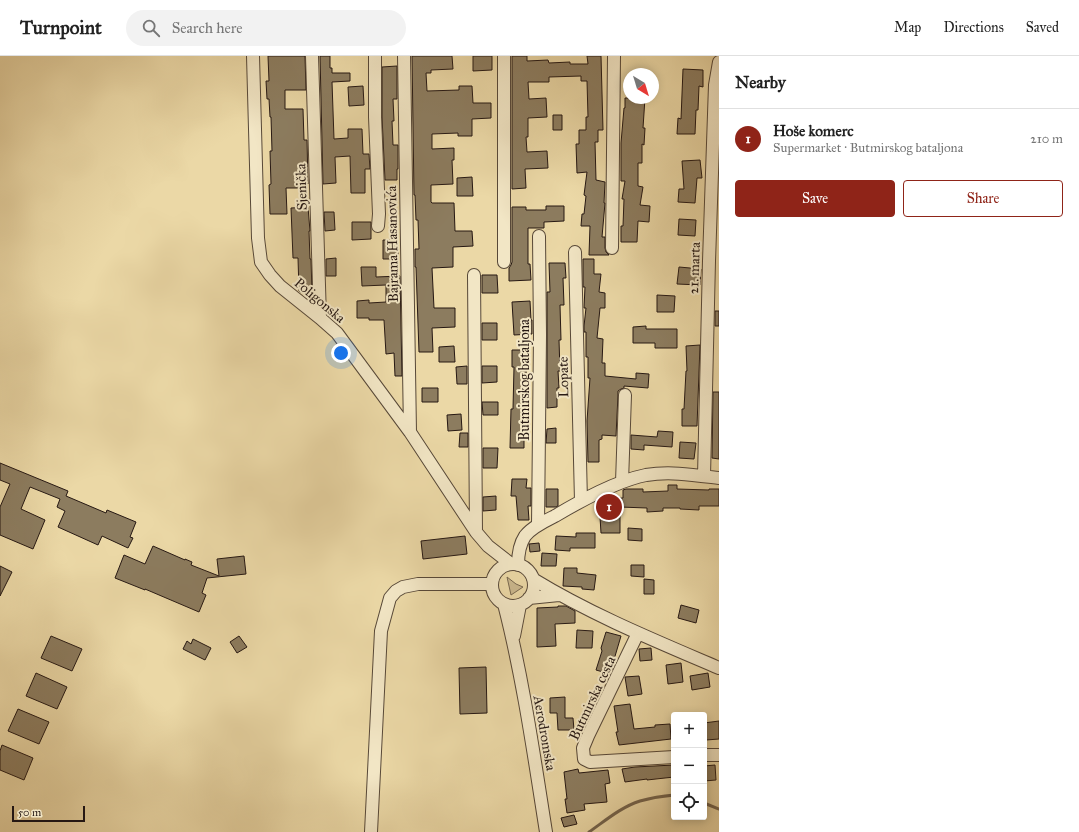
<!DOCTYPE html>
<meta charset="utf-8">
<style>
:root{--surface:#fff;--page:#f2f2f2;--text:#222;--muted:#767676;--line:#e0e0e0;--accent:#8f2418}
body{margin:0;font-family:"IM FELL Great Primer",serif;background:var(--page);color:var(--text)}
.controls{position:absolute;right:12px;bottom:12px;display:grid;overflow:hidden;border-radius:4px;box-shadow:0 2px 10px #0003}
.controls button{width:36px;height:36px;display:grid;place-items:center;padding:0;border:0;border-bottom:1px solid var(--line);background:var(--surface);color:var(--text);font:20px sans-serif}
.compass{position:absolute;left:623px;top:12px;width:36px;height:36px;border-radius:50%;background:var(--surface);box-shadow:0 2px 10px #0003;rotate:142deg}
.scale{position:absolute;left:12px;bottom:10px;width:73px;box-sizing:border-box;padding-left:4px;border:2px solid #261813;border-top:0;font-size:11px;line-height:14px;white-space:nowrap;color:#261813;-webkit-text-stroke:3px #f2e6c5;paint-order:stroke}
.you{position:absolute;left:341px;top:297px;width:14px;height:14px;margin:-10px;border:3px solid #fff;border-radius:50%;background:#1a73e8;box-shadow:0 0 0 6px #1a73e833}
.badge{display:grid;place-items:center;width:26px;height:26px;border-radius:50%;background:var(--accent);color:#fff;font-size:13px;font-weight:700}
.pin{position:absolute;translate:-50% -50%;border:2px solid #fff;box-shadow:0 1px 4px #0006}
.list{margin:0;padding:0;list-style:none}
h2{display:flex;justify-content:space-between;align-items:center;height:52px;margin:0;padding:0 16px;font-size:17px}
h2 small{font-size:13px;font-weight:400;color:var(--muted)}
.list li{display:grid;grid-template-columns:26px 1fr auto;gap:12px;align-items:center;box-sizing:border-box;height:60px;padding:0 16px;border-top:1px solid var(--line)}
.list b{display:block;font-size:15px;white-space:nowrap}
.list p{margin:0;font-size:13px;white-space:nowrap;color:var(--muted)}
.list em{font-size:13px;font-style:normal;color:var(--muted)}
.actions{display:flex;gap:8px;padding:12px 16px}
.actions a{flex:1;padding:9px 0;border:1px solid var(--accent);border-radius:4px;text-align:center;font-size:14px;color:var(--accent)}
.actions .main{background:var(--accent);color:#fff}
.icon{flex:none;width:22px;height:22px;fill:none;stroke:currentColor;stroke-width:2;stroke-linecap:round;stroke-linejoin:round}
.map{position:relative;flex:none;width:719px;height:776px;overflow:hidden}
header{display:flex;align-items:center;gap:24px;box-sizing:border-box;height:56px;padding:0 20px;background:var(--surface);border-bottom:1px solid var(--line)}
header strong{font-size:19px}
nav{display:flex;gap:22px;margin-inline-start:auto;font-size:14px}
.search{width:280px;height:36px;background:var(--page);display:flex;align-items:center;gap:10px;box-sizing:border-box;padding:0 14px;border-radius:22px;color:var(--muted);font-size:15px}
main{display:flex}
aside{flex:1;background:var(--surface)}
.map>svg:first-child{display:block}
.green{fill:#cab78d;stroke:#786850}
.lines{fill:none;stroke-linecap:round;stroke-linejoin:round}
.stream{stroke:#74644d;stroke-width:3}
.building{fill:#8c7c5f;stroke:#261813}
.minor-casing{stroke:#574838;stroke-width:14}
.minor{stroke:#f2e6c5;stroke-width:12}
.labels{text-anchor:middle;stroke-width:4;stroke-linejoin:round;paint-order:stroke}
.street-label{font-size:14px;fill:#261813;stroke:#f2e6c5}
</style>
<header>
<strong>Turnpoint</strong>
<div class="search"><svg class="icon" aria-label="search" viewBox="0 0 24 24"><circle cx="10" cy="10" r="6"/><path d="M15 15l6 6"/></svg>Search here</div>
<nav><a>Map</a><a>Directions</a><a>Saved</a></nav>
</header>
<main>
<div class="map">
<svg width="719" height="776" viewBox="0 0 719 776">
<rect width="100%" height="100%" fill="#ebd8a6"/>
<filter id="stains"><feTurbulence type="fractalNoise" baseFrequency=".005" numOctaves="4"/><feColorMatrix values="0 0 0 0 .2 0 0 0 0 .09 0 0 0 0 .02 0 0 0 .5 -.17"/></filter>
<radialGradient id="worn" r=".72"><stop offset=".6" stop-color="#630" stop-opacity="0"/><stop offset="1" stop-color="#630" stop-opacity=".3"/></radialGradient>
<path class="green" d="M507 521 516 528 523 531 511 539Z"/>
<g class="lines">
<path class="stream" d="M704 747 719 753
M589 776C605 765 621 751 640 745 651 742 663 740 674 739"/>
</g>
<path class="building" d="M268 0H305L306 34H285V53H303L304 84H307L308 128H307V132H286L287 158H270L269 129 271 128 270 95H272L271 61H270L269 43H267L266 25H269Z
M320 0H330V12H332V17H350V25L332 26 334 83 348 82V73H362L363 98H369L370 113H365V137H351L350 100 335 101 336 127 323 128Z
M412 0H452L453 13 431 14V17H426L427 35 459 34V30H472L473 47H491V62L472 63V80H458V77L432 78V93L454 92V104H452L453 128 431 129V146L432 147H454L455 175H472L473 190 453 191V211L432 212 434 252H455V271L432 272 433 296H419L416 211H415V193H419L418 164H416L415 139H414Z
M473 0H492V14L473 15Z
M512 0H527V5L548 4 549 7 570 6V8H588L587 0H601L603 74H598V86H595L596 124 605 126 604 147H605L602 181H605V192L606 196 609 199H589L590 170H581L582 158H584L586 140 584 139 587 116 577 117 576 88H579V74H586V61H588L587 25H581V20L549 21V26H528L529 43 546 42 547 61 528 62V81H526L527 96 547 95 548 112 525 113 526 132 512 133Z
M397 10V43H393L394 65H392L393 89H398V113H397V124H385L382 61V11Z
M683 13 703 14V31L699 30 698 54H696L695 78H677L678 62 681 63Z
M363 30 364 49 349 50 348 31Z
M625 42H645L643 72H645L644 89 642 88V107H638V130L643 131 640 149 650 150 649 166 638 165 637 186H621V170H623L624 143H622L625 125H621V87L624 52H625Z
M553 59H562V74H553Z
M700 104 702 122H697L695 147 678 146 679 133H684L682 105Z
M472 121 473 140H457V122Z
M546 150H564V165L544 166V172H528V208H530L531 224 509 225V212L511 209 512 206V151H526V154H546Z
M308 151 310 175H309L310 203H311L312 236H300L299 235 298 202H293L291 152Z
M324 156H334L335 174 325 175Z
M679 163 696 164 695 180 678 179Z
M352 166H371V183L352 184Z
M383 184H398V203H383Z
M336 202V220H326V203Z
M583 203H594V218H601L599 236 605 237V252H600L597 282 603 283 602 307H605V320L636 323V317L649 318 648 332 624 330V332L621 333 618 335V339L616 380 602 379V383L599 384V406H588L587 365 590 322H588V301H586V276H584V270L586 252H584L585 231H583Z
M549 207H565L566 222H563L564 249H560L561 284H559L560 315H558L559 332H557V351L547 352V236H550Z
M361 211H376V221L400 220 402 320H395L394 297 386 298 384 264H369V262H357V245L369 244V247L386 246V229L362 230Z
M679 211 701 213 700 229 677 228Z
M482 219H497L498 237H482Z
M657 239 675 240 674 256H657Z
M530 245 531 264H532V278L514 279 512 246Z
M715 255H719V270H715Z
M482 267H497V284H482Z
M646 270V273H677V292H655V287H633V271Z
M700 289 697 370H682V353H684L686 315H687L686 290Z
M454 290 455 306H439V291Z
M512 294H527L526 318H529L528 369H524V392H510L511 353H513L514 311H512Z
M467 310V328H457L456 311Z
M482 310H497V326L482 327Z
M422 332H438V346H422Z
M713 336H719V403L712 402Z
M482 346H498V359H483Z
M461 358 462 374 448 375 447 359Z
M556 372V387H546L547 373Z
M658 375 673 376 672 391 644 389V394L631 393V379L657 381Z
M460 377H468V391H459Z
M680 386 696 387 694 403 679 402Z
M483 392H498L497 412H483Z
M0 407 68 435 66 440 106 457 107 454 136 466 130 481 133 482 128 492 102 480 98 489 58 471 65 455 57 451 60 443 30 431 21 453 45 464 33 493 0 479V451L10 428 0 424Z
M512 423H527L526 432H531V450H528L529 464H518L516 440H511Z
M668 429H677V433L709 434V433H719V450H699V454L680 453V452H663V455L647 456V452L620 451V477H601L600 461H602L601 443 623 442V434L626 433H643V436L668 435Z
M546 433H558V450L556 451H546Z
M496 440V454L483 455V441Z
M628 472 642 473V485L628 484Z
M576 477H595V492H570V495L555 494 556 480 576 481Z
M465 480 467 498 423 503 421 485Z
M539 487 540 495 530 496 529 488Z
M153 490 185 504V503L192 506 191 509 219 520 217 503 244 500 246 518 207 522 202 537 206 539 199 556 145 533V534L115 522 124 499 145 508Z
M542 497 557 498 556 510H541Z
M631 509H644V521L631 520Z
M0 510 12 516 0 540Z
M564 512H577V517L596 519 594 534 582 533V531L563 530Z
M644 523 654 524V538H644Z
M681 549 699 554 696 567 678 562Z
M558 550H566L575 555V567L555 568 556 590 537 591V552L558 551Z
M577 574 593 575 592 592H576Z
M606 576 621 580 613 607H615L610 618 596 614 602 595 601 592Z
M51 580 82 593 72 615 41 602Z
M239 580 247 591 237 597 230 586Z
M193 583 211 592 205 604 183 593 187 585 191 588Z
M651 592 652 604 640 605 639 593Z
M681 607 683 626 668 628 666 609Z
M486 611 487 657 460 658 459 612Z
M36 617 67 631 57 653 26 640Z
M708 617 710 631 692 634 690 620Z
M639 620 642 638 628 640 625 621Z
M565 641V662H573L574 674H558L557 657H550V642Z
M630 648 634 673 655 671V669L670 668 671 683 619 689 616 676H618L614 650Z
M18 653 49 666 39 688 8 675Z
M719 665V683L706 684 704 667Z
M2 689 33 702 24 724 0 714V695Z
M674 709V721L647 724V723L625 726 622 713 635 711Z
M715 709 716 724 704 725V710Z
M578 713 579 717 608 714 610 727 605 728 607 746 584 748 585 754 567 757 565 743H567L564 716Z
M574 759 577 768 564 771 561 762Z"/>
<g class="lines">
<defs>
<path id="minor" d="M253 0 258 182 261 206 270 219 280 230 320 262 337 277 410 376 476 476 488 490 511 508
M312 0 320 262
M375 0V61L379 158 378 170
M404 0 410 376
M612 192 614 0
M575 196 581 445
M504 206V0
M474 219 476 476
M704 420 709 205 715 29 719 6
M622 426 625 339
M538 469 540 279 539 180
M492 529a21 21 0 1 1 42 0a21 21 0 1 1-42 0Z
M518 509C518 498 519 489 525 480 532 471 545 465 555 460 582 444 616 425 646 419 670 415 695 419 719 422
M533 523C592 559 656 585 719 612
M529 542 559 539
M504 548C523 622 534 700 546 776
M638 577 588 680 583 692 584 703 590 706 674 701
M514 580 520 549
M704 699H719
M371 776 381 575 390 542 396 535 403 531 418 528H492"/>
</defs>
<use href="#minor" class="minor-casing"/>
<use href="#minor" class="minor"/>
</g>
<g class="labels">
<g class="street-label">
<text transform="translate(301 131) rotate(-92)" y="5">Sjenička</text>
<text transform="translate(392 188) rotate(-91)" y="5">Bajrama Hasanovića</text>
<text transform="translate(694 212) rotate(-88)" y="5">21. marta</text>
<text transform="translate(320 244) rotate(40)" y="5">Poligonska</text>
<text transform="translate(563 321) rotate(-91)" y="5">Lopate</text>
<text transform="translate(524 324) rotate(-90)" y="5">Butmirskog bataljona</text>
<text transform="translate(592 642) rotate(-65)" y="5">Butmirska cesta</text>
<text transform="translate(545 677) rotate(80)" y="5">Aerodromska</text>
</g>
</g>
<rect width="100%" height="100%" filter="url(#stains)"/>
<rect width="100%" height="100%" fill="url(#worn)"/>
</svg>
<div class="controls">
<button>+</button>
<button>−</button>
<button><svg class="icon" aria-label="locate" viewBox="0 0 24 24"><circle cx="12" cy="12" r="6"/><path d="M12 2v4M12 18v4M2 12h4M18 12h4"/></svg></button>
</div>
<svg class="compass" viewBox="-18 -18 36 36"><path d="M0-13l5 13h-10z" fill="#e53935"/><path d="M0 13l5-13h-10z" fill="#767676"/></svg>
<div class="scale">50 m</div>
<div class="you"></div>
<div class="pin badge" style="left:609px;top:451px">1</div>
</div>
<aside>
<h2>Nearby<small></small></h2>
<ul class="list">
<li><span class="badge">1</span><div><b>Hoše komerc</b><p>Supermarket · Butmirskog bataljona</p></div><em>210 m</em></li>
</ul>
<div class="actions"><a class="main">Save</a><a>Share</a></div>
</aside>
</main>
